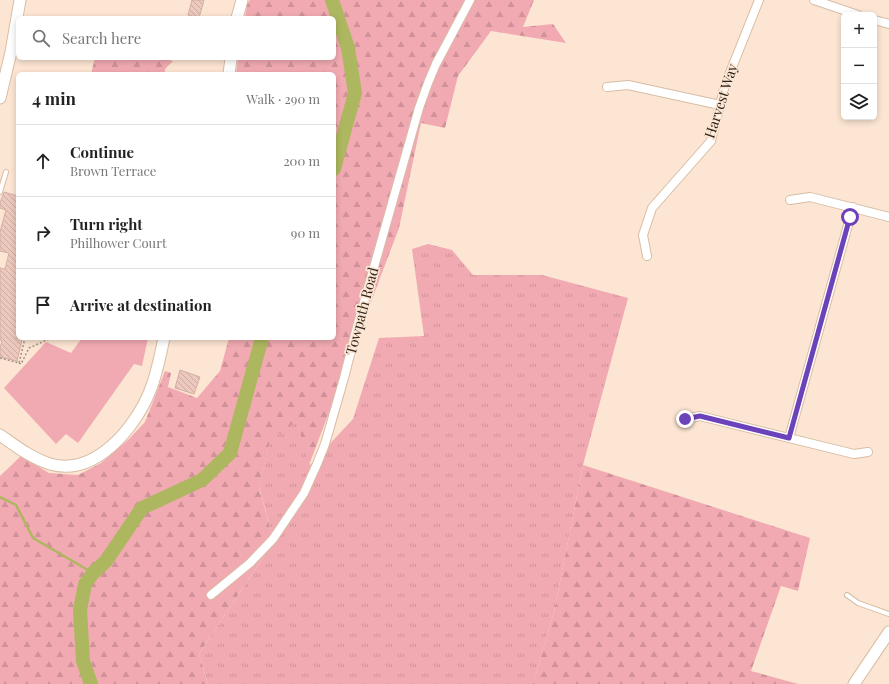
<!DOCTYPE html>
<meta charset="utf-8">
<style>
:root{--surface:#fff;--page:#f2f2f2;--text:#222;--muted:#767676;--line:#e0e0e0}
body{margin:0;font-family:"Playfair Display",serif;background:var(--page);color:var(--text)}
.controls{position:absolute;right:12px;top:12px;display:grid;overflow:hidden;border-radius:6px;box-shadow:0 2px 6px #0003}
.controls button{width:36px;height:36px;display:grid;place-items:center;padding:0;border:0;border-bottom:1px solid var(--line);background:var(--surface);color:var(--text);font:20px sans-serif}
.stop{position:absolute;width:12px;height:12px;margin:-9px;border:3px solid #6c42ba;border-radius:50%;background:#fff}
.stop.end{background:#6c42ba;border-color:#fff;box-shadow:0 1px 4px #0008}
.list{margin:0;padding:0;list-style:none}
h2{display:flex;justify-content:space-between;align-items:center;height:52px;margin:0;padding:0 16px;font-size:17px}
h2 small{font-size:13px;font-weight:400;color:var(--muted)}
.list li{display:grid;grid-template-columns:26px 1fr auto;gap:12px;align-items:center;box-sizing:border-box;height:72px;padding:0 16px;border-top:1px solid var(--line)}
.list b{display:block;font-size:15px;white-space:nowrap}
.list p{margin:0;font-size:13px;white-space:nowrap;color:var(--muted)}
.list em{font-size:13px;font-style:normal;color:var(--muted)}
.icon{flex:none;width:22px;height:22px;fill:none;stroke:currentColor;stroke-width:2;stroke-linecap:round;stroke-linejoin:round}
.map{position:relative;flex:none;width:889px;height:684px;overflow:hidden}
.search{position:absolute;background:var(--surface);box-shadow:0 2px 6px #0003;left:16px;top:16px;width:320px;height:44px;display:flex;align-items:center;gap:10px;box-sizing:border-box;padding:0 14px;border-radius:6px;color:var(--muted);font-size:15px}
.panel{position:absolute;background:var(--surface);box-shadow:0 2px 6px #0003;left:16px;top:72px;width:320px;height:268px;border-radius:6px}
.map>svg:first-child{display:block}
.grass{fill:url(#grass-tufts)}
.forest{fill:url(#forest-firs)}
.pitch{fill:#f2aab2}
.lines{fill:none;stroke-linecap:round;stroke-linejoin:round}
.stream{stroke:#adb75f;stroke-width:2.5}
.river{stroke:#adb75f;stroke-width:14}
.building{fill:url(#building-back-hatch);stroke:#d4afa4}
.lane-casing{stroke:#d8bda5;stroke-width:6}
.street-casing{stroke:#d8bda5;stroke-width:10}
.secondary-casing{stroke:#d8bda5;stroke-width:13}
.path{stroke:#a39283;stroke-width:1.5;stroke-dasharray:2 2;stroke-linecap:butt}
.lane{stroke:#fff;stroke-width:4}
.street{stroke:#fff;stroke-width:8}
.secondary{stroke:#fff;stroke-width:11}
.route{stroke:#6c42ba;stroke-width:5}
.labels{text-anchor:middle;stroke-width:3.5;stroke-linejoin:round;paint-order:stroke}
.street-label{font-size:14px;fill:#2b2118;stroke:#fce5d2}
</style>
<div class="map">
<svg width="889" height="684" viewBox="0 0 889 684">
<defs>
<pattern id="grass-tufts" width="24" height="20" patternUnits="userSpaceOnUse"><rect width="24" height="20" fill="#f2aab2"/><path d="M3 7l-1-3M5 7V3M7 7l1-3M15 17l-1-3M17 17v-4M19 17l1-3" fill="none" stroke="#d09298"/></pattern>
<pattern id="forest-firs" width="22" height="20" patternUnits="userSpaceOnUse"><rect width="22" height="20" fill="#f2aab2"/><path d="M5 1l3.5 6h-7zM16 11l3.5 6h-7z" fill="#d09298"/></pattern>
<pattern id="building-back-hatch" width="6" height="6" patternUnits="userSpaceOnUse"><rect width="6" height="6" fill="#edc8bd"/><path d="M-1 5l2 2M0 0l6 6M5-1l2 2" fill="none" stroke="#cbaca2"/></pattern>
</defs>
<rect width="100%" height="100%" fill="#fce5d2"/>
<path class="grass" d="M428 244 452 250 473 275H542L628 298 583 465 554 612 533 684H208L199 654 274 541 259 487 270 439 297 420 310 465 353 419 379 338 424 336 412 249Z"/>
<path class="forest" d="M250 0H534L523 27 553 24 566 43 491 31 458 76 445 128 421 123 399 228 309 465 297 421 270 440 259 488 274 541 199 654 208 684H0V476L21 456 49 473 78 475 101 463 129 439 145 422 165 371 171 373 168 387 197 398 220 371 229 338H334V74H236L238 58H334V18H245L247 4Z
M95 58H161L173 61 165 69V74H91Z
M583 465 810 538 798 591 781 586 751 671 798 684H533L554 612Z"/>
<path class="pitch" d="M82 338H148L142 366 134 364 78 443 66 434 56 444 4 388 46 342 71 353Z"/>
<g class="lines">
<path class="stream" d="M0 497 16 505 33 538 93 573"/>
<path class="river" d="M332 0 348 48 355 93 334 169
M91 684 83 661 80 610 85 584 93 573 106 561 142 508 202 480 230 453 262 338"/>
</g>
<path class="building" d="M192 0H204L199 18 188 15Z
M4 192 18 196V331L16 338 22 340 17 361 0 357V348L2 341 0 340V268L5 269 9 253 0 251V232L6 210 0 208V203Z
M180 370 200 377 194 394 175 388Z"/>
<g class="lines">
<defs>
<path id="lane" d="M0 192 6 172
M847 595 858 603 889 614"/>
<path id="street" d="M814 0 858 15
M874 20 889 24
M607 87 628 85 720 105
M790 200 810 197 889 217
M647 256 643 235 652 208 711 141 725 85 759 0
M685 419 700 416 854 454 868 452
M789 438 853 207
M211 595 250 563 273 539 304 493 317 464 325 444 344 378 357 327 419 108 428 83 436 64 470 0"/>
<path id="secondary" d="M237 18 242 0
M229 74 231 58
M0 98 11 52 20 0
M0 435C16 446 31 458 50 464 95 477 135 428 150 391 157 374 160 356 164 338
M854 684 889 632"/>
</defs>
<use href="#lane" class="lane-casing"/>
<use href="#street" class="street-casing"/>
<use href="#secondary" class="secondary-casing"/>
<path class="path" d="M18 339V337
M0 358 19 363 25 338
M19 363 21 364 29 348 51 338"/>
<use href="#lane" class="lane"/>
<use href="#street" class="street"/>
<use href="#secondary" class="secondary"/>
</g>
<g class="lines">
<path class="route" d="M685 419 700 416 789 438 850 217"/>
</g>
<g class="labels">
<g class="street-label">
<text transform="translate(721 101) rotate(-72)" y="5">Harvest Way</text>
<text transform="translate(362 311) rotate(-75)" y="5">Towpath Road</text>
</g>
</g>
</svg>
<div class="controls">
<button>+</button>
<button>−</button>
<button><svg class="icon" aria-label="layers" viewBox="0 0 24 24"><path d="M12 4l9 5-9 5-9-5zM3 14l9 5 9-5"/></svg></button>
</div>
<div class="stop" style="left:850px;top:217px"></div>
<div class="stop end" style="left:685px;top:419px"></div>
<div class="search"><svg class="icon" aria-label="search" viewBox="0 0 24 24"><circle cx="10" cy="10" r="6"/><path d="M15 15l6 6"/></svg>Search here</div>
<section class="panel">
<h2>4 min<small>Walk · 290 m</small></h2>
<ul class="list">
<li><svg class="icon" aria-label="ahead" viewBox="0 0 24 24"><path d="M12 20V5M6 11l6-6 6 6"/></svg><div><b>Continue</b><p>Brown Terrace</p></div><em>200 m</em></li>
<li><svg class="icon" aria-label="right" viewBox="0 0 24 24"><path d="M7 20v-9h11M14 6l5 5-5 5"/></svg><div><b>Turn right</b><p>Philhower Court</p></div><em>90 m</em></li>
<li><svg class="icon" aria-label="arrive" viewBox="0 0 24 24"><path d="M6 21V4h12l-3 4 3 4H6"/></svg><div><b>Arrive at destination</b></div></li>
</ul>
</section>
</div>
